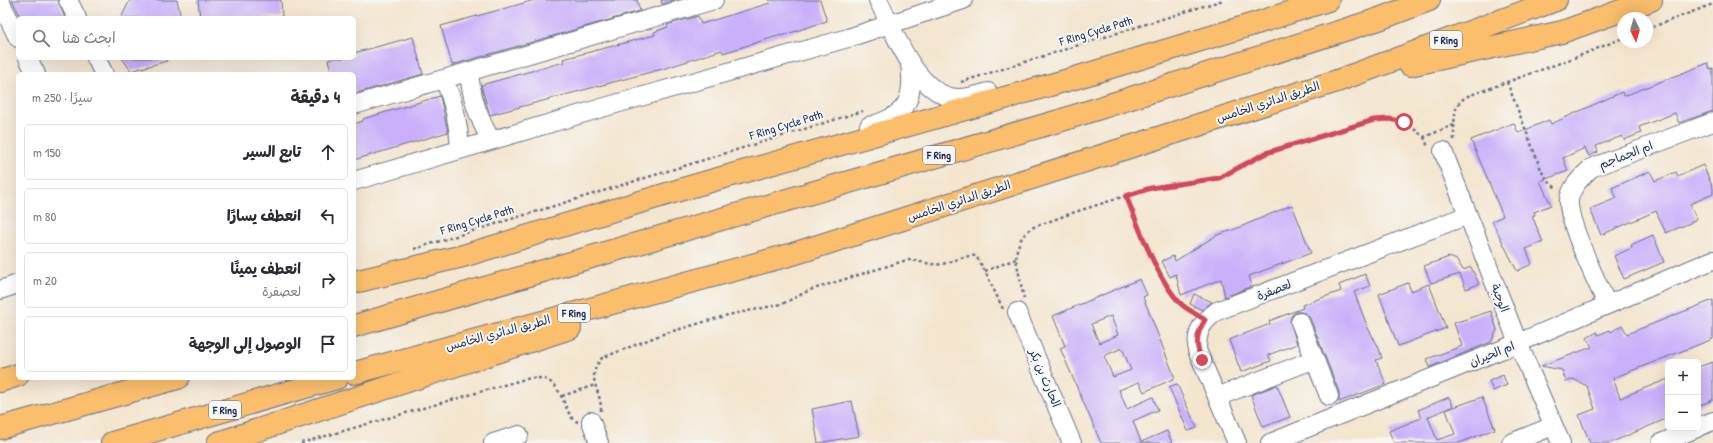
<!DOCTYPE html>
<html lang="ar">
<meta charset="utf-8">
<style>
:root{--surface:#fff;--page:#f2f2f3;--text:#2b2b33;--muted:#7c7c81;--line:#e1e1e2}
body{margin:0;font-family:"Patrick Hand","Playpen Sans Arabic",sans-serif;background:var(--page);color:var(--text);direction:rtl}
.controls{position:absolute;right:12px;bottom:12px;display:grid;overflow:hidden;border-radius:6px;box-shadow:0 4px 16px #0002}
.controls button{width:36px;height:36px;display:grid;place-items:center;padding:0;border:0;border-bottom:1px solid var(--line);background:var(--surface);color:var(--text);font:20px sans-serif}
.compass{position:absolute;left:1617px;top:12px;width:36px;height:36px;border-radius:50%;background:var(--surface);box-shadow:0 4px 16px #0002;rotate:175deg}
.stop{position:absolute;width:12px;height:12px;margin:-9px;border:3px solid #d1495b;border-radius:50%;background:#fff}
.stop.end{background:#d1495b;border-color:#fff;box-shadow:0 1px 4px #0008}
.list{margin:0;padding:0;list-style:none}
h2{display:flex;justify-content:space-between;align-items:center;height:52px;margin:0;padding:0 16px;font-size:17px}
h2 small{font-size:13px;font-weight:400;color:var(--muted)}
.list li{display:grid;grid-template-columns:26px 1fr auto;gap:12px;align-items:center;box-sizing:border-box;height:56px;margin:0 8px 8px;padding:0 8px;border:1px solid var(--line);border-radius:6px}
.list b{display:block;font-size:15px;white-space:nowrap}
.list p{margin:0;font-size:13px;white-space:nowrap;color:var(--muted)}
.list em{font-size:13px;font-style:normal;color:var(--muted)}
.icon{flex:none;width:22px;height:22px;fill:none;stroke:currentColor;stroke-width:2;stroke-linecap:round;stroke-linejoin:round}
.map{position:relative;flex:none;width:1713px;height:443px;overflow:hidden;direction:ltr}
.search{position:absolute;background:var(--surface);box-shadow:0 4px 16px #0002;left:16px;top:16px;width:340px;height:44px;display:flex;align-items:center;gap:10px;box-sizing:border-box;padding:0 14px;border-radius:6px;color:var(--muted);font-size:15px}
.panel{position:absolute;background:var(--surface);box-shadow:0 4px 16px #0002;left:16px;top:72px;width:340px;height:308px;border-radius:6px;direction:rtl}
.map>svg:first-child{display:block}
.building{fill:#cab0fa;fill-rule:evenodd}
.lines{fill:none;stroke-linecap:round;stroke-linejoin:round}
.minor-casing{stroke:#676f86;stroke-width:20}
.highway-casing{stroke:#676f86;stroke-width:24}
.path{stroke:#676f86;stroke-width:2.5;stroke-dasharray:3 3;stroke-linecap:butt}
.minor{stroke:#fff;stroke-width:18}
.highway{stroke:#fabe6d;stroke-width:22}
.route{stroke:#d1495b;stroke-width:5}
.labels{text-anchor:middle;stroke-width:4;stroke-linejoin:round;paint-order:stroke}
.shield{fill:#f6f6f2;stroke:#5d6b8a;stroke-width:1}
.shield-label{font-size:11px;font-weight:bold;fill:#1b2f5e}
.street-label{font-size:12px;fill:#1b2f5e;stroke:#f6f6f2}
</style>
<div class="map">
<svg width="1713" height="443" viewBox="0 0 1713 443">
<rect width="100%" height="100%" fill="#f6f6f2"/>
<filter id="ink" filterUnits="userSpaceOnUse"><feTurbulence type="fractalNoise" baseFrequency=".025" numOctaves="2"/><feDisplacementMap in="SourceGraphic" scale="8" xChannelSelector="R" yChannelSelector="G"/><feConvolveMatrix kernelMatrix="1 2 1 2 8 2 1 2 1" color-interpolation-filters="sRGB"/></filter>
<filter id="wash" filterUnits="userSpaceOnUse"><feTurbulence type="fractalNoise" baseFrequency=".012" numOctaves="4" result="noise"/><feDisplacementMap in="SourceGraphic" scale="16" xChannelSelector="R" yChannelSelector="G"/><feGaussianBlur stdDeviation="0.9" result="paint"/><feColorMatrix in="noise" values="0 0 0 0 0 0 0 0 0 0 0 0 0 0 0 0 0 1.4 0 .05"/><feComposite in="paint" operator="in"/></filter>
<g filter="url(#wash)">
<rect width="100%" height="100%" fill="#f4e5cf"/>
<g id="blocks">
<path class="building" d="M12 0H58L65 18H21Z
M130 0H177L181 18H121Z
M198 0H281L282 17 200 18Z
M535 0H637L640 11 452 65 441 26Z
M661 0H676L662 4Z
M769 0H820L827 21 781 36V35L723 53 722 50 666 68 490 115 489 112 481 85 564 62 563 59 655 35 654 32 668 27 667 25 698 16 701 24 770 3Z
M413 37 423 74 354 94V74H332L328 60 336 58H354V53Z
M122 58H166L167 61 131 71Z
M1708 63 1710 69 1713 68V111L1679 123 1675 113 1639 127 1641 133 1624 140 1622 136 1596 146 1598 152 1589 156 1585 148 1563 158 1568 171 1540 181 1551 205 1534 212 1535 215 1532 216 1543 242 1526 249 1532 264 1517 271 1492 221 1503 216 1471 140 1514 123 1518 133 1549 120 1551 124 1622 92 1624 96Z
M440 96 448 132 354 160V124L363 121V119Z
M1703 165 1713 188V194L1690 204 1697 220 1666 233 1656 211 1601 235 1590 209 1617 198 1612 188 1650 171 1655 181 1676 172 1678 176Z
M1292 205 1311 253 1249 276 1252 286 1225 297 1221 279 1181 295 1176 274 1170 277 1162 261 1173 256 1175 261 1217 235 1233 230Z
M1653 235 1664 262 1624 279 1614 256 1632 248 1631 245Z
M1449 257 1457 260 1463 270 1471 267 1479 284 1466 289 1460 274 1431 283 1424 266Z
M1365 274 1370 286 1354 292 1368 328 1379 348 1382 358 1376 360 1386 384 1339 402V392L1310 318 1306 314 1301 312H1296L1292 315 1290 321 1297 344 1268 355 1271 361 1241 372 1229 340 1270 324 1269 321 1303 308 1302 305 1341 291 1339 285Z
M1140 279 1147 295 1143 297 1175 378 1144 392 1139 382 1119 390 1127 409 1153 397 1158 410 1133 421 1141 442 1167 431 1172 443H1101L1060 348 1065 346 1053 316ZM1111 316 1118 335 1099 343 1091 324ZM1122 348 1131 370 1113 377 1104 356Z
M1408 283 1411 291 1429 284 1446 328 1398 346 1379 294Z
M1194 294 1212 302 1202 310 1190 304Z
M1713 300V339L1613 378 1620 398 1668 379V418L1610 443H1590L1579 415 1595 409 1587 386 1573 379 1566 382 1562 370 1541 366 1592 347 1587 338 1597 332 1598 335 1610 330 1611 332 1622 325 1627 334Z
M1491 311 1497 330 1491 342 1430 367 1427 359 1462 346 1454 323Z
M1713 362V400L1698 406V367Z
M1503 375 1507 385 1493 391 1489 381Z
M1177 384 1197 428 1188 431 1169 387Z
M1277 385 1290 417 1263 427 1251 395Z
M1449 397 1453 406 1428 417 1437 440 1455 434 1446 410 1482 397 1495 429 1459 443H1394L1389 431 1421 418 1418 410Z
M852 401 859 436 818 443 812 409Z"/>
</g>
</g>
<g filter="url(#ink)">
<use href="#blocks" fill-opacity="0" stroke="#676f86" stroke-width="1"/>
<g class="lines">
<defs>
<path id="minor" d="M68 0 77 18
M878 0C894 31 917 97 958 98 968 98 978 95 988 92
M0 1 18 38
M28 58 36 74
M96 58 104 74
M469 72C471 97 478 118 491 140
M444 79C454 102 459 124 460 149
M354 105 714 0
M869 126C906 116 915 101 910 64
M1443 151 1518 343 1561 443
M354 181 605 107 848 38 963 0
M0 290 18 284
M1607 304C1597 282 1567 222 1569 200 1571 186 1582 177 1591 168L1713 122
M1017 312 1072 443
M1300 322 1329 396
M1217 397 1315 359
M591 421 599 443
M1698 427 1713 421
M493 443 519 435
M1237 443 1197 350C1197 330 1201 323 1217 311L1468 215
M1270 443 1518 343 1713 260
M1511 443 1553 426
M1661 443 1697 428"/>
<path id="highway" d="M1410 65 1562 32 1651 0
M354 282 463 256 693 186 1075 78 1257 23 1328 0
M354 326 1062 120 1379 19 1429 0
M354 373 793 254 1337 81 1556 0
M0 381 18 375
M0 428 178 378
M112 443 337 378
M218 443 570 328"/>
</defs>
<use href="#minor" class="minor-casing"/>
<use href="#highway" class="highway-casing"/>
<path class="path" d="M1647 29 1713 4
M961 82 1223 0
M1507 82 1542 172 1548 181 1557 189
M1454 125V143
M1424 137 1428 147
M1126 196C1139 227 1156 279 1180 302 1184 307 1190 310 1195 313
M414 249 863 111
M985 271 1016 259
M1024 299 1016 259 1017 249 1022 237 1031 228 1075 212 1151 188 1219 178 1266 153 1374 120C1399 119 1405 121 1424 137L1454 125C1455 111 1455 103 1468 96L1574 58 1623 38
M562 396 595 385
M601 411C602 390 584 378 602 358L663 334 728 315 782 304 810 290 907 260C919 260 930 266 942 264 951 262 968 254 976 256L985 271 1003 309
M301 443 525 379C529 379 534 377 538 378 565 379 563 418 578 422"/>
<use href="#minor" class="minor"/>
<use href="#highway" class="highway"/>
</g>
</g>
<g class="lines" filter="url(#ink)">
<path class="route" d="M1202 360C1195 345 1196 334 1205 320 1197 314 1187 310 1180 303 1157 279 1139 227 1126 196L1151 188 1219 178 1266 153 1374 120 1389 119 1404 122"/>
</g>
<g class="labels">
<g class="shield">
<rect x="1430" y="31" width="32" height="18" rx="3"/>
<rect x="923" y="146" width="32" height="18" rx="3"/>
<rect x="558" y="304" width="32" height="18" rx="3"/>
<rect x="209" y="401" width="32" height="18" rx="3"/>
</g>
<g class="shield-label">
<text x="1446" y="44">F Ring</text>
<text x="939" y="159">F Ring</text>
<text x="574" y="317">F Ring</text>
<text x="225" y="414">F Ring</text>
</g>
<g class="street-label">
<text transform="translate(1096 31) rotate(-17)" y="4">F Ring Cycle Path</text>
<text transform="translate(1268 102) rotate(-18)" y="4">الطريق الدائري الخامس</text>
<text transform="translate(786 125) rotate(-17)" y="4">F Ring Cycle Path</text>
<text transform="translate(1626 155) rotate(-21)" y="4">ام الجماجم</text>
<text transform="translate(959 201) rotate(-18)" y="4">الطريق الدائري الخامس</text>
<text transform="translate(477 220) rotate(-17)" y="4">F Ring Cycle Path</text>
<text transform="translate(1274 290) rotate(-21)" y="4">لعصفرة</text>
<text transform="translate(1500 298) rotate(69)" y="4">الوجبة</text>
<text transform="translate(498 333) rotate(-15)" y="4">الطريق الدائري الخامس</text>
<text transform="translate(1492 354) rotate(-22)" y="4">ام الحيران</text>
<text transform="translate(1045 378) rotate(67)" y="4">الحارث بن بكر</text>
</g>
</g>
</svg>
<div class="controls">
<button>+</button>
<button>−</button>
</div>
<svg class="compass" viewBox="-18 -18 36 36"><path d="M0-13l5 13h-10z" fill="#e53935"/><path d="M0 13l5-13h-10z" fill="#7c7c81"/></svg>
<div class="stop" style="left:1404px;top:122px"></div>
<div class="stop end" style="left:1202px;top:360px"></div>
<div class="search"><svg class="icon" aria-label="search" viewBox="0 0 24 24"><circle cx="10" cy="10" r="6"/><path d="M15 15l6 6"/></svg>ابحث هنا</div>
<section class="panel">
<h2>4 دقيقة<small>سيرًا · 250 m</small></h2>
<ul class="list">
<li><svg class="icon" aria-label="ahead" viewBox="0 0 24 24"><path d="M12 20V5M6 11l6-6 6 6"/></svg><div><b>تابع السير</b></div><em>150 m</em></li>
<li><svg class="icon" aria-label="left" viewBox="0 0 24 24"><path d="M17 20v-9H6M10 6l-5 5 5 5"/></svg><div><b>انعطف يسارًا</b></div><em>80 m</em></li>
<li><svg class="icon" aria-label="right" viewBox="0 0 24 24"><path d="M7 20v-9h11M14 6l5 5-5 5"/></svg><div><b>انعطف يمينًا</b><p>لعصفرة</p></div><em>20 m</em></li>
<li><svg class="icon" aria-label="arrive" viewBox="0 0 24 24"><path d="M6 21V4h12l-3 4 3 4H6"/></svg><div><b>الوصول إلى الوجهة</b></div></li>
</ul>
</section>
</div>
